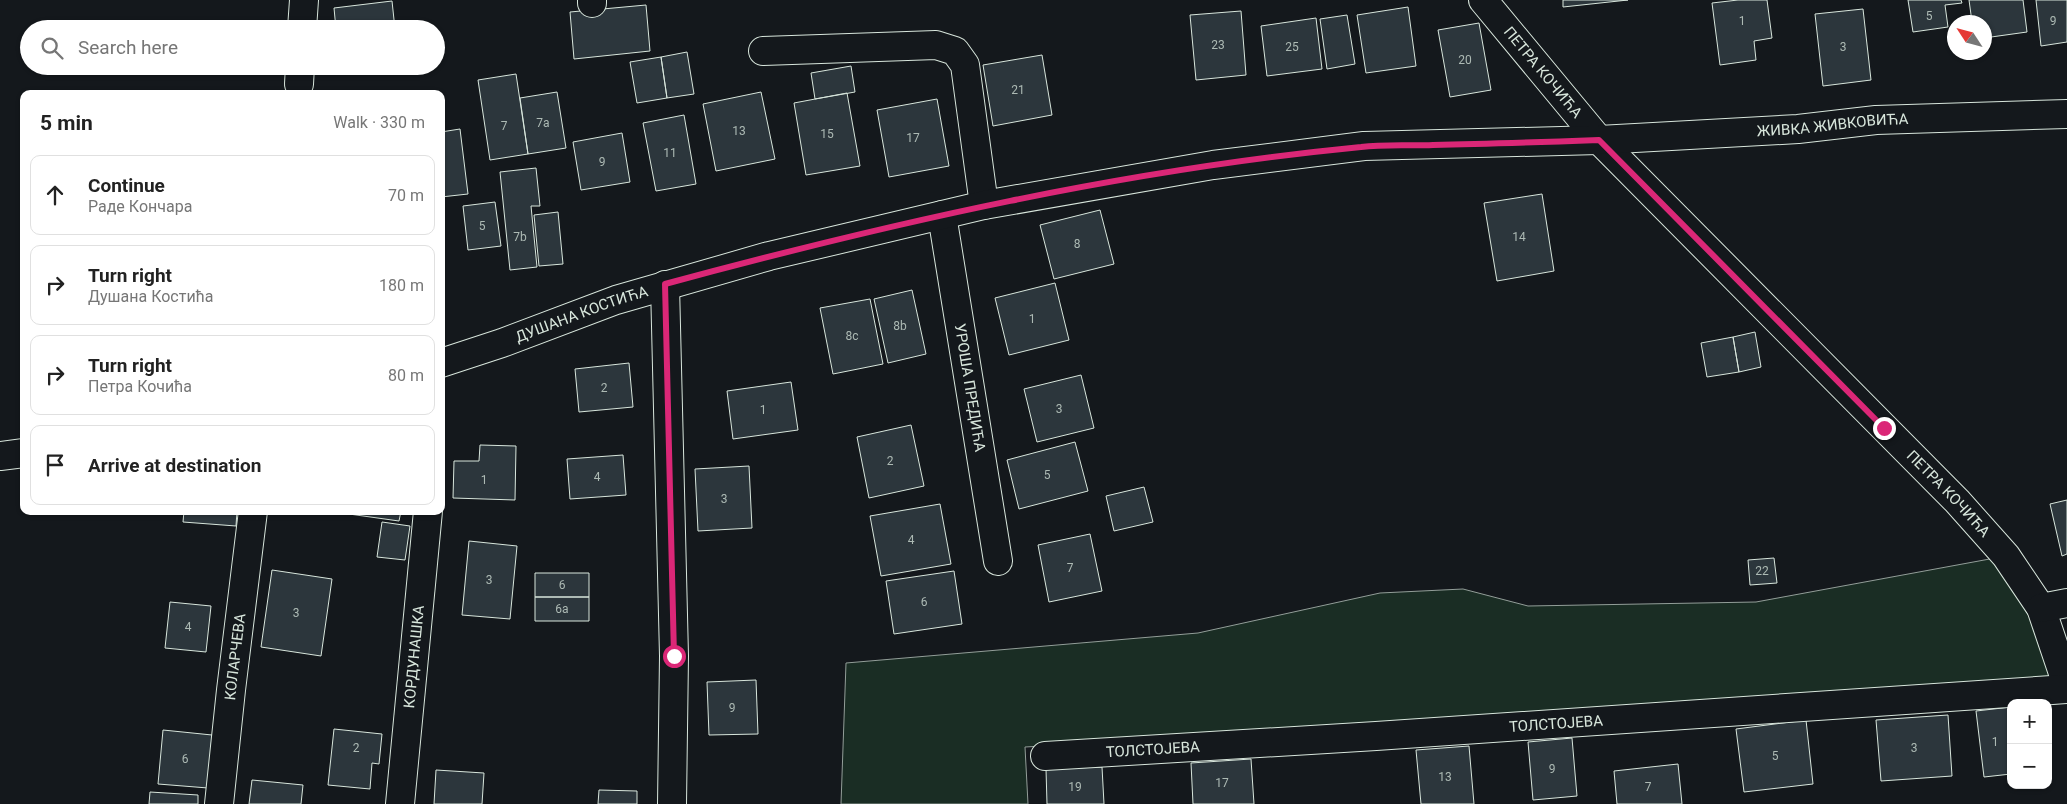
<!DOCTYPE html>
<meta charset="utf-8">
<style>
:root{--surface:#fff;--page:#f2f2f2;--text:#222;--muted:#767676;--line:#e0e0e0}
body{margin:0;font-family:Roboto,sans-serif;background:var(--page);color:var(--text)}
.controls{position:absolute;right:15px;bottom:15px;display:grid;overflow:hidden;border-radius:10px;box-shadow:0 1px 4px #0004}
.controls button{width:45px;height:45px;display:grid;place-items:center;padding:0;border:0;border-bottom:1px solid var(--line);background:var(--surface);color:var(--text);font:25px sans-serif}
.compass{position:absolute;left:1947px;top:15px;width:45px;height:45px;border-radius:50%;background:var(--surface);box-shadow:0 1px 4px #0004;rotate:306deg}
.stop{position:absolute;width:15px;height:15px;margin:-11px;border:4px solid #db2777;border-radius:50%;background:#fff}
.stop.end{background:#db2777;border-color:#fff;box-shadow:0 1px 5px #0008}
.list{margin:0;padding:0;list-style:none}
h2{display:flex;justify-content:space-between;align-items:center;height:65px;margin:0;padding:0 20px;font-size:21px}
h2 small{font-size:16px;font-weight:400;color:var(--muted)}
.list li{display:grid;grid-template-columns:32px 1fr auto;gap:15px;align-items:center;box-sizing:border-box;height:80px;margin:0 10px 10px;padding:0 10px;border:1px solid var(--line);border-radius:10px}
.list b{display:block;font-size:19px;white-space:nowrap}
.list p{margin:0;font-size:16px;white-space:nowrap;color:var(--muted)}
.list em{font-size:16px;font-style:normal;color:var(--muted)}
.icon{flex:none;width:28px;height:28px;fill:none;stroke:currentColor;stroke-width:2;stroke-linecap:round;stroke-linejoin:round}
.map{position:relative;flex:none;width:2067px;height:804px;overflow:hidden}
.search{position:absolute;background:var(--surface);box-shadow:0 1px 4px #0004;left:20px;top:20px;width:425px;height:55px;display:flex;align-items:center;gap:12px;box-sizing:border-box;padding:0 18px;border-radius:28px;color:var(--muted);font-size:19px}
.panel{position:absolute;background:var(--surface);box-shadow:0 1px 4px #0004;left:20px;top:90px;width:425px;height:425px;border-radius:10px}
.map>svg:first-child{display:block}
.green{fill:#1a2d24;stroke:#939e99}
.building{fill:#2c363c;stroke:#d8e6dc}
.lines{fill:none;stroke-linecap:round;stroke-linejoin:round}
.minor-casing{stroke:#d8e6dc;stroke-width:30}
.minor{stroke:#14181c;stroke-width:28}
.route{stroke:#db2777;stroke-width:6}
.labels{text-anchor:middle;stroke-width:4;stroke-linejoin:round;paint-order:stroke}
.number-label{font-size:12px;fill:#adbab4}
.street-label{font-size:15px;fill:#d8e6dc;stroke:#14181c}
</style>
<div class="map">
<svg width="2067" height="804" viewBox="0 0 2067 804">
<rect width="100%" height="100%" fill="#14181c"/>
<path class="green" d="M2006 556 2067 689 1025 747 1028 804H841L846 663 1198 633 1380 593 1463 589 1528 606 1756 602Z"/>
<path class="building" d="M1563 0H1628L1563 7Z
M1738 0H1767L1772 38 1754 41 1756 60 1720 65 1712 3Z
M1908 0H1961L1962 3 1945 5 1948 27 1913 32Z
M1969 0H2023L2027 32 1984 38V22H1972Z
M2036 0H2067V42L2041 46Z
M392 1 395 29H336L334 8Z
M646 5 650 51 574 59 570 12Z
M1408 7 1416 66 1366 73 1357 15Z
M1863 9 1871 80 1823 86 1815 14Z
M1241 11 1246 75 1196 80 1190 15Z
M1347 15 1355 64 1327 69 1320 19Z
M1316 18 1322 69 1267 76 1261 26Z
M1479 23 1491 90 1450 97 1438 30Z
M687 52 694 94 667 98 661 57Z
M1042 55 1052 115 993 126 983 65Z
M661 57 667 98 637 103 630 62Z
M851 66 855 92 815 99 811 73Z
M516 74 528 154 490 160 478 80Z
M557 92 566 148 528 154 520 98Z
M761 92 775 159 716 171 703 104Z
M847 93 860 166 806 175 794 103Z
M937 99 949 166 889 177 877 110Z
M684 115 696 184 656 191 643 123Z
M460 129 468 194 441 197V132Z
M622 133 630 182 581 190 573 142Z
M536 168 540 206H531L537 267 510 270 500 172Z
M1542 194 1554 271 1497 281 1484 203Z
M495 202 501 246 468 250 463 206Z
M1100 210 1114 264 1054 279 1040 225Z
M558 212 563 264 539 266 534 215Z
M1055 283 1069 340 1009 355 995 298Z
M912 290 926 354 888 363 874 299Z
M870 299 883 364 833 374 820 308Z
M1755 332 1761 367 1739 372 1733 337Z
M1733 337 1739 372 1707 377 1701 343Z
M629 363 633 407 579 412 575 369Z
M1081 375 1094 428 1037 442 1024 389Z
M791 382 798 430 733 439 727 391Z
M911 425 924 486 869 498 857 437Z
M1075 442 1088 491 1019 509 1007 460Z
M480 445 516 446 515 500 453 498 454 461H479Z
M623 455 626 495 570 499 567 459Z
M749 466 752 528 698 531 695 469Z
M1144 487 1153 522 1114 531 1106 496Z
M2067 500V554L2062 556 2050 504Z
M940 504 951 564 881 576 870 516Z
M184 511H237L236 526 183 522Z
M349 511H401L399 521 349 514Z
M382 522 410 526 405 560 377 557Z
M1090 534 1102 591 1049 602 1038 545Z
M469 541 517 546 510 619 462 615Z
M1774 558 1777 583 1750 585 1748 560Z
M272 570 332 579 321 656 261 647Z
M954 571 962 624 894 634 886 581Z
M535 573H589V597H535Z
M535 597H589V621H535Z
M170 602 211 606 206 652 165 648Z
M756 680 758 734 709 735 707 682Z
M2011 707V774L1984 777 1976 711Z
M1948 715 1952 776 1881 781 1876 720Z
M1806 720 1813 784 1744 792 1736 729Z
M334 729 382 734 379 764 372 763 370 789 328 785Z
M163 730 212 735 208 788 158 784Z
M1572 738 1577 796 1533 800 1528 742Z
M1469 746 1474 804H1421L1416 750Z
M1251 759 1254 804H1193L1191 763Z
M1678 764 1682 804H1617L1614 771Z
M1102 767 1104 804H1047L1046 769Z
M436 770 484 773 482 804H434Z
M252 780 303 785 301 804H249Z
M599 790 637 791V804H598Z
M150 792 198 795V804H149Z"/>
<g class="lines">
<defs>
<g id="minor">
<path id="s1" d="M1483 0 1599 140 1957 501 2006 556 2041 608 2067 685"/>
<path d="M592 3V0"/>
<path d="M302 29 304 0"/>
<path d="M763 51 936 45 955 51 965 65 984 205"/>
<path d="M299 84 300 66"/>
<path id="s2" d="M942 215 998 561"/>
<path d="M665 285 674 656 672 804"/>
<path id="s3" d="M441 363 502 343 616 300 769 256 984 205 1213 165 1364 146 1599 140 1798 129 1876 120 2067 114"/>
<path d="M0 456 24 453"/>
<path d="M2041 608 2067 603"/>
<path id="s4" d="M1045 756 1376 736 2067 689"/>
<path id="s5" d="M219 804 231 690 253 511"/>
<path id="s6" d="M400 804 428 511"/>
</g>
</defs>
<use href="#minor" class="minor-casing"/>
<use href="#minor" class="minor"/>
</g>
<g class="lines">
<path class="route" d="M674 656 665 284C894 222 1125 170 1361 147 1385 144 1409 146 1433 145 1488 144 1544 142 1599 140L1884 428"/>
</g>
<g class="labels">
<g class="number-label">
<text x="1929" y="20">5</text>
<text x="1742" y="25">1</text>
<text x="2053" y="25">9</text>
<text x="1218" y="49">23</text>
<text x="1292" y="51">25</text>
<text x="1843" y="51">3</text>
<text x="1465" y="64">20</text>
<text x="1018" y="94">21</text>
<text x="543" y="127">7a</text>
<text x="504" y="130">7</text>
<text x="739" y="135">13</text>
<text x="827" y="138">15</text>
<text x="913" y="142">17</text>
<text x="670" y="157">11</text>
<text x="602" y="166">9</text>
<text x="482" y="230">5</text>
<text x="520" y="241">7b</text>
<text x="1519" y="241">14</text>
<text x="1077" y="248">8</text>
<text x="1032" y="323">1</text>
<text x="900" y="330">8b</text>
<text x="852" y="340">8c</text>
<text x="604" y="392">2</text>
<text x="1059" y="413">3</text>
<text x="763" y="414">1</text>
<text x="890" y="465">2</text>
<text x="1047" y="479">5</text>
<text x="597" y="481">4</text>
<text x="484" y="484">1</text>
<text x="724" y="503">3</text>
<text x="911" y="544">4</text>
<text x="1070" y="572">7</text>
<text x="1762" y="575">22</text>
<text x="489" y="584">3</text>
<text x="562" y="589">6</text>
<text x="924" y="606">6</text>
<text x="562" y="613">6a</text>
<text x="296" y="617">3</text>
<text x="188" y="631">4</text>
<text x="732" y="712">9</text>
<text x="1995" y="746">1</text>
<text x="356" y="752">2</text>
<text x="1914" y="752">3</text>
<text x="1775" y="760">5</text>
<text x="185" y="763">6</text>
<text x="1552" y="773">9</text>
<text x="1445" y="781">13</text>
<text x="1222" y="787">17</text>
<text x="1075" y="791">19</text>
<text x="1648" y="791">7</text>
</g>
<g class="street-label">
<text dy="5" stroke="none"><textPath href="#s1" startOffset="94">ПЕТРА КОЧИЋА</textPath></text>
<text dy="5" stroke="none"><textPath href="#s3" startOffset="1420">ЖИВКА ЖИВКОВИЋА</textPath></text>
<text dy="5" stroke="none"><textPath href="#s3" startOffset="149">ДУШАНА КОСТИЋА</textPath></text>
<text dy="5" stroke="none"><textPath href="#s2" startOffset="175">УРОША ПРЕДИЋА</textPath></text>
<text dy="5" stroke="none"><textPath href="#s1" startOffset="679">ПЕТРА КОЧИЋА</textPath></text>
<text dy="5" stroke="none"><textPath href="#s5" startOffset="148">КОЛАРЧЕВА</textPath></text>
<text dy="5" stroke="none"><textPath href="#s6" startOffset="148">КОРДУНАШКА</textPath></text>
<text dy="5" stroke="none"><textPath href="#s4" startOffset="512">ТОЛСТОЈЕВА</textPath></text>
<text dy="5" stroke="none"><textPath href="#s4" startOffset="108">ТОЛСТОЈЕВА</textPath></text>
</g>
</g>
</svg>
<div class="controls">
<button>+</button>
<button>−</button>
</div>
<svg class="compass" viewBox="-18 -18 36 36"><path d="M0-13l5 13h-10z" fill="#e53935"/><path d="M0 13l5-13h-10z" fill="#767676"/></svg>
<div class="stop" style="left:674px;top:656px"></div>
<div class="stop end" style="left:1884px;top:428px"></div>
<div class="search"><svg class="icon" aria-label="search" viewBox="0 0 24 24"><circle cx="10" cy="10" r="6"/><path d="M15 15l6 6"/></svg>Search here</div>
<section class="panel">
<h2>5 min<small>Walk · 330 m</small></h2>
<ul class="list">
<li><svg class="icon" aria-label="ahead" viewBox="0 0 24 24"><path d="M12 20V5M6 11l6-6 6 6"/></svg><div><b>Continue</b><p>Раде Кончара</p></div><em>70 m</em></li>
<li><svg class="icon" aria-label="right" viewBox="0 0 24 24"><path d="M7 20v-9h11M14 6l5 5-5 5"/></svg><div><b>Turn right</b><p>Душана Костића</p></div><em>180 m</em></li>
<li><svg class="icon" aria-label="right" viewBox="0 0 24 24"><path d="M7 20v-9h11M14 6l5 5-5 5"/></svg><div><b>Turn right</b><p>Петра Кочића</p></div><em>80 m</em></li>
<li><svg class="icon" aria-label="arrive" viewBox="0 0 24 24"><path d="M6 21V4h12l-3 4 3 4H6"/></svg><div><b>Arrive at destination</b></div></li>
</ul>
</section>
</div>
